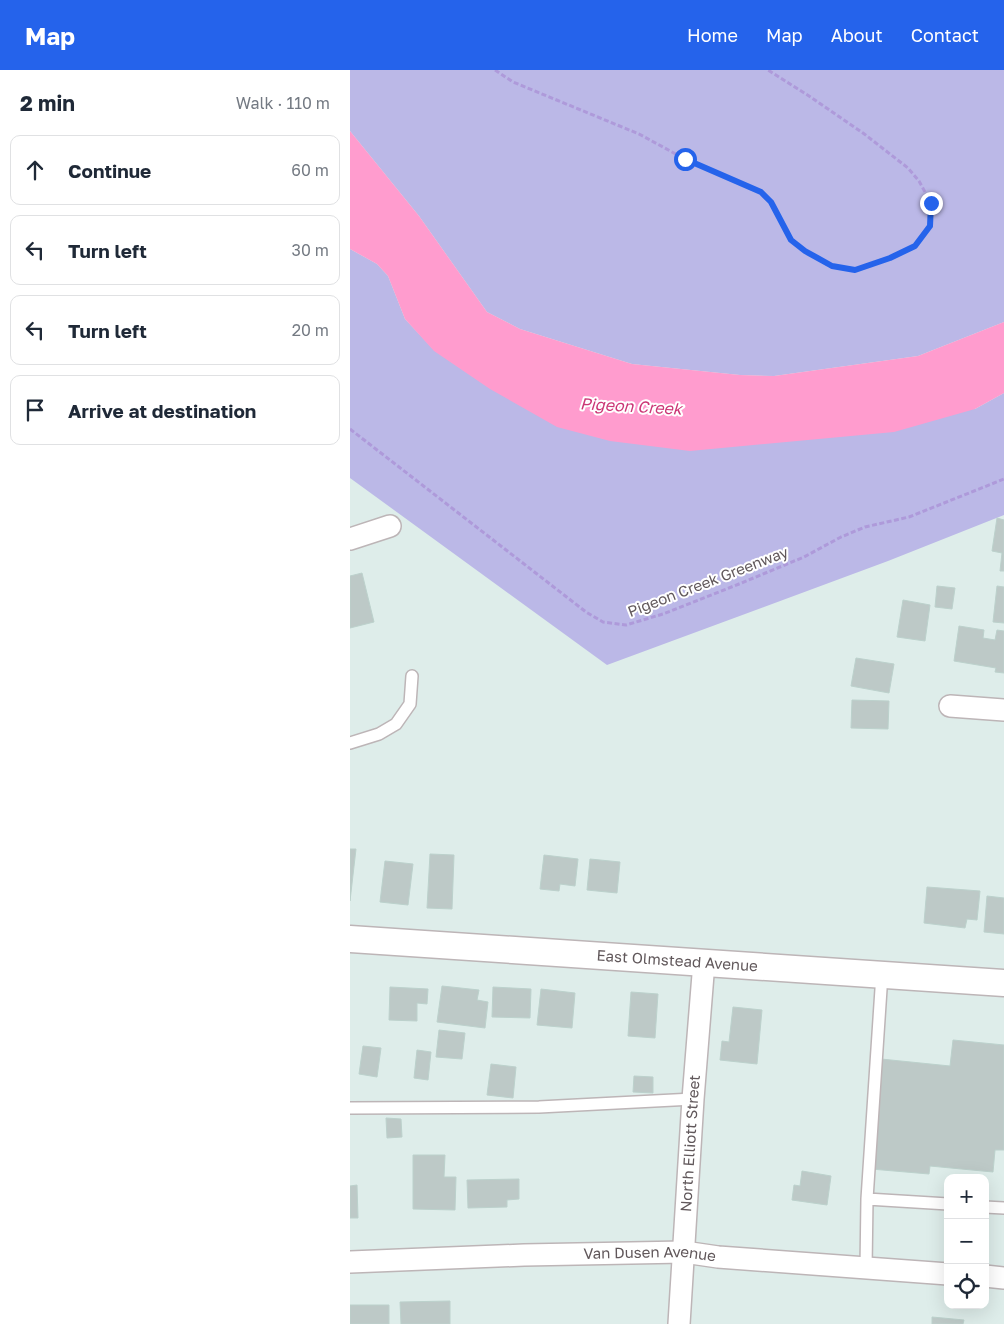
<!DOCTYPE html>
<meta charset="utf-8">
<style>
:root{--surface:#fff;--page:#f2f2f3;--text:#1f2937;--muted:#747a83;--line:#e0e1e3;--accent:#2563eb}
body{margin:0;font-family:"Golos Text",sans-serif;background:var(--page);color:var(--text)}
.controls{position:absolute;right:15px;bottom:15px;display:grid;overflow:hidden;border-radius:10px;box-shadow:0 5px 20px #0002}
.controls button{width:45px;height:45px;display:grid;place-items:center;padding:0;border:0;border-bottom:1px solid var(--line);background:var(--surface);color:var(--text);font:25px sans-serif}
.stop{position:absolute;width:15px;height:15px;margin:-11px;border:4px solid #2563eb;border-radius:50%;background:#fff}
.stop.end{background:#2563eb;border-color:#fff;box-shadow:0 1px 5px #0008}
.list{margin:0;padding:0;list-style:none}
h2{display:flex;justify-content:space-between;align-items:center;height:65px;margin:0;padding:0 20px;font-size:21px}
h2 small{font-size:16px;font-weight:400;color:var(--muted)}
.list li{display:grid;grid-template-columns:32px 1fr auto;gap:15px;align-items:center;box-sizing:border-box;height:70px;margin:0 10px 10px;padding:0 10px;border:1px solid var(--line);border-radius:10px}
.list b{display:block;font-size:19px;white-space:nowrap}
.list em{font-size:16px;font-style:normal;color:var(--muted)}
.icon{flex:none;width:28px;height:28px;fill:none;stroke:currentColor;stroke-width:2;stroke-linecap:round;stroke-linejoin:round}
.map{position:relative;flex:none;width:654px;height:1254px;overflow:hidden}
header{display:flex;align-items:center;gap:30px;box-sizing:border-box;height:70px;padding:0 25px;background:var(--accent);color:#fff}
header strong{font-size:24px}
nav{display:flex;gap:28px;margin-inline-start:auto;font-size:18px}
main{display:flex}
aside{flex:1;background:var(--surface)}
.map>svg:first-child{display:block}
.green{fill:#bbb8e7}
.water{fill:#ff9cce}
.building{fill:#bdc9c7;stroke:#bcd1cc}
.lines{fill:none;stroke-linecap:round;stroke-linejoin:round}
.service-casing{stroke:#bdb5b7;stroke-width:14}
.minor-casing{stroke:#bdb5b7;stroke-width:24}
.tertiary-casing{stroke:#bdb5b7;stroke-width:29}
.path{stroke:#ae9ada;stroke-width:3;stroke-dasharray:5 2.5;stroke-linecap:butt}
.service{stroke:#fff;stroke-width:11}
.minor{stroke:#fff;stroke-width:21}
.tertiary{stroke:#fff;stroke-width:26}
.route{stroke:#2563eb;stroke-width:6}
.labels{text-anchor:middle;stroke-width:4;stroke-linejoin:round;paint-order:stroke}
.street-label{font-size:15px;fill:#61585b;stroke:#fff}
.water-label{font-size:16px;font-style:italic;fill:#cb3676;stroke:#fff}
</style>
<header>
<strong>Map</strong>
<nav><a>Home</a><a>Map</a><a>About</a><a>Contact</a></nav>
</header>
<main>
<aside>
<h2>2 min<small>Walk · 110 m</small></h2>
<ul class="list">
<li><svg class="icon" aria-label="ahead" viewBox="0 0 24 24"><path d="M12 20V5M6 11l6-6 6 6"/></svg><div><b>Continue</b></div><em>60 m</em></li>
<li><svg class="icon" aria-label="left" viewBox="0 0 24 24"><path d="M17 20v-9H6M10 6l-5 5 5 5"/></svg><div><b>Turn left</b></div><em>30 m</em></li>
<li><svg class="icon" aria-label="left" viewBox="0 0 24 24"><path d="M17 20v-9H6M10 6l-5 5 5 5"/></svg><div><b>Turn left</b></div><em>20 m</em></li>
<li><svg class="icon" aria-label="arrive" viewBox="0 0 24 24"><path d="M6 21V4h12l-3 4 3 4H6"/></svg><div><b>Arrive at destination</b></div></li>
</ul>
</aside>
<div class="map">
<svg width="654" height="1254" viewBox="0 0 654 1254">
<rect width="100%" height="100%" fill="#deedea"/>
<path class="green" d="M0 0H654V252L568 286 424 306 390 305 282 294 170 259 137 242 69 146 0 61Z
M0 179 27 194 38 206 55 249 85 281 625 339 654 323V445L538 491 257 595 0 408Z"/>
<path class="water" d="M0 61 69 146 137 242 170 259 282 294 390 305 424 306 568 286 654 252V323L625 339 544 362 340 381 260 371 207 357 140 319 84 281 55 249 38 206 27 194 0 179Z"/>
<path class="building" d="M647 448 654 450V501H650L652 483 642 481Z
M12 503 24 552 0 558V506Z
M587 516 605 518 602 539 585 537Z
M647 516 654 517V553L643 552Z
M553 530 580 535 575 571 547 567Z
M609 556 634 560 633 568 645 570 647 560 654 561V603L645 602 646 598 604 591Z
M506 588 544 594 539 623 501 616Z
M502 630 539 631 538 659 501 658Z
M0 779H6L0 831Z
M80 784 104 785 102 839 77 838Z
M194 785 228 789 225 816 210 814 209 821 190 819Z
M240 789 270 792 267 823 237 820Z
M35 791 63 794 58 835 30 832Z
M577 817 630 821 627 850 617 849 615 858 574 853Z
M637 826 654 828V864L634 862Z
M92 916 129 920 127 930 138 932 135 958 87 952Z
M40 917 78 919 77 934 67 933V951L39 950Z
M143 917 181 919 180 948 142 947Z
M191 919 225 923 222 958 187 955Z
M281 922 308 924 305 968 278 966Z
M383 937 412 940 407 994 370 990 372 971 379 972Z
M89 960 115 963 112 989 86 987Z
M603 970 654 975V1080H645L643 1102 580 1096 579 1104 521 1099 531 989 600 996Z
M13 976 31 978 27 1007 9 1004Z
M67 980 81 982 78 1010 64 1008Z
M141 994 166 997 163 1028 137 1025Z
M284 1006 303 1007V1023L283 1022Z
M36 1048 51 1049 52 1067 37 1068Z
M63 1085H95L94 1107H106L105 1140 63 1139Z
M452 1101 481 1106 477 1135 442 1130 444 1115 450 1116Z
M169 1109V1129L157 1130V1137L118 1138 117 1110Z
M7 1115 8 1148H0V1116Z
M100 1231V1254H51L50 1232Z
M0 1235H39V1254H0Z
M582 1247 614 1250 613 1254H582Z"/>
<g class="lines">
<defs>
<path id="service" d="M0 673 29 664 46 654 60 634 62 606
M0 1038 189 1037 343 1029
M517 1129 532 904
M635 1137 654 1138
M516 1198 517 1129 598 1134"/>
<g id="minor">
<path d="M0 469 40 456"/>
<path d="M600 636 654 640"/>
<path id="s1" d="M0 1192 174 1185 334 1182 368 1187 598 1204"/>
<path d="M635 1206 654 1208"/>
<path id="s2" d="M329 1254 343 1029 354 892"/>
</g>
<g id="tertiary">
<path id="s3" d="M0 869 654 913"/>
</g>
</defs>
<use href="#service" class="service-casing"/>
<use href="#minor" class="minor-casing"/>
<use href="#tertiary" class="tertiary-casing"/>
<path class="path" d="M145 0 163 12 289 64 335 89 411 122 421 132 441 169 455 181 481 197 505 200 540 187 565 175 580 156 581 133 569 111 558 98 513 63 459 26 418 0
M0 359 236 542 253 552 276 555 313 544 389 514 454 487 491 467 515 457 559 447 654 409"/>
<use href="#service" class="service"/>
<use href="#minor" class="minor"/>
<use href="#tertiary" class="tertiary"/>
</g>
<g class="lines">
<path class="route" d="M335 89 411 122 421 132 441 170 455 181 482 196 505 200 540 188 565 176 580 156 581 133"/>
</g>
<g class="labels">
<g class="street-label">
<text transform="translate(358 512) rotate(-21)" y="5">Pigeon Creek Greenway</text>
<text dy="5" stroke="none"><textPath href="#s3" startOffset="328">East Olmstead Avenue</textPath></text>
<text dy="5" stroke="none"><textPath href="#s2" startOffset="181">North Elliott Street</textPath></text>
<text dy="5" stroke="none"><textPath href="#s1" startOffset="300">Van Dusen Avenue</textPath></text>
</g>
<g class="water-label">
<text transform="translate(281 336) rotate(3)" y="6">Pigeon Creek</text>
</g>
</g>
</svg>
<div class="controls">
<button>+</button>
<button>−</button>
<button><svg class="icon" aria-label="locate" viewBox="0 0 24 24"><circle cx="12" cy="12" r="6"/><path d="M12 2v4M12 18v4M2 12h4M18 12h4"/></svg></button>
</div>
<div class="stop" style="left:335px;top:89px"></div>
<div class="stop end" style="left:581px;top:133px"></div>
</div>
</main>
